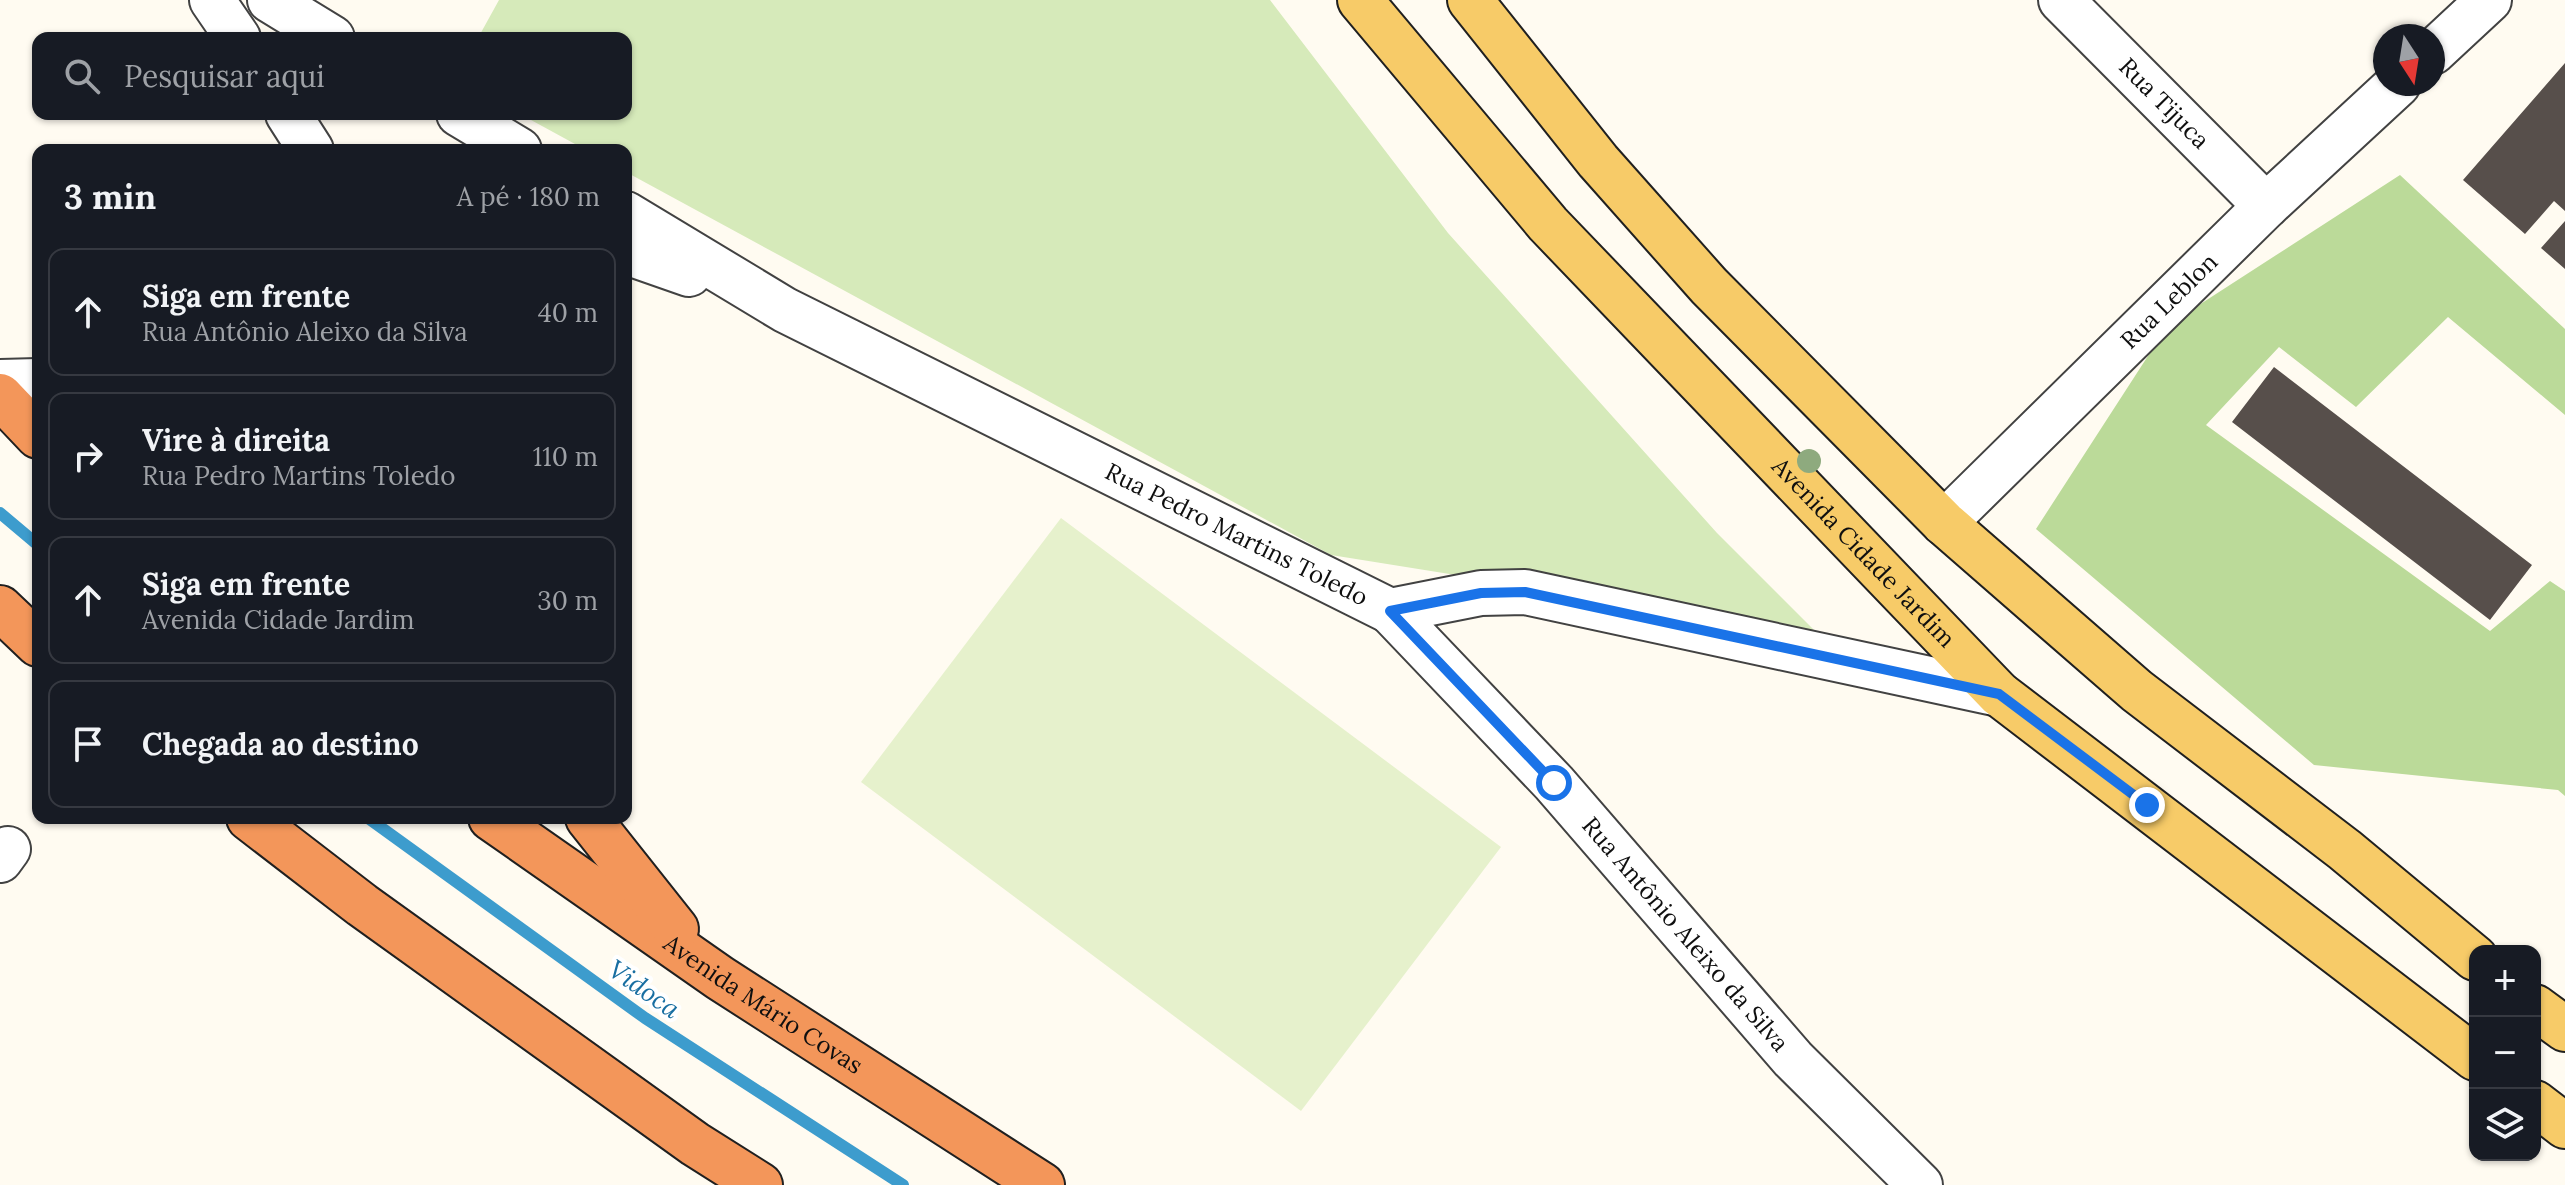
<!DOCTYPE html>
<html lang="pt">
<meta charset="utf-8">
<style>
:root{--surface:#171b24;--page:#20242c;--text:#f1f3f6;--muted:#9ea1a6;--line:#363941}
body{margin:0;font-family:Lora,serif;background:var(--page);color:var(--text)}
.controls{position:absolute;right:24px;bottom:24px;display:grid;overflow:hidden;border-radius:16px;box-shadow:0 2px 6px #0004}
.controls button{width:72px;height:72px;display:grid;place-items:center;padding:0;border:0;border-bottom:2px solid var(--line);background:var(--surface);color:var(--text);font:40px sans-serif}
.compass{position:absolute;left:2373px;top:24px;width:72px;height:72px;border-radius:50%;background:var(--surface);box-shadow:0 2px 6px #0004;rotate:168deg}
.stop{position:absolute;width:24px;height:24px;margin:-18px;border:6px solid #1a73e8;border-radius:50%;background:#fff}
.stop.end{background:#1a73e8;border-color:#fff;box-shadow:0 2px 8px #0008}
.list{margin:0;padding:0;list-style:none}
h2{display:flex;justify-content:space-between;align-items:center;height:104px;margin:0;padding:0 32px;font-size:34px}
h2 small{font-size:26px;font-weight:400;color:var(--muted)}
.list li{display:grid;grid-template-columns:52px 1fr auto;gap:24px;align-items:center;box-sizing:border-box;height:128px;margin:0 16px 16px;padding:0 16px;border:2px solid var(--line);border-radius:16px}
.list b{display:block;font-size:30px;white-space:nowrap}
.list p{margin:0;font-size:26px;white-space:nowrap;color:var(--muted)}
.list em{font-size:26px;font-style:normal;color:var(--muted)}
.icon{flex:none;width:44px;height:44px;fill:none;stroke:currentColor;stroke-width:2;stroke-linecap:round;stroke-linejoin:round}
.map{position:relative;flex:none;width:2565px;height:1185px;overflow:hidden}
.search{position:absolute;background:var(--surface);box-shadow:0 2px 6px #0004;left:32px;top:32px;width:600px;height:88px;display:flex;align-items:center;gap:20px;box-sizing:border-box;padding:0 28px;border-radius:16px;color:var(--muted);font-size:30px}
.panel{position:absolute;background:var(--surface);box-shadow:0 2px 6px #0004;left:32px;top:144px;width:600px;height:680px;border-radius:16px}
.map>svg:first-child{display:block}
.green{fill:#d6eaba}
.forest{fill:#bbda99}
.pitch{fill:#e6f1cc}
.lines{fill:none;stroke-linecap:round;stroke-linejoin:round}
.stream{stroke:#3d9ccd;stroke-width:12}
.building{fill:#574f4b}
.minor-casing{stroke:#424242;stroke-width:48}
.major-casing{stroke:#202020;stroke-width:48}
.highway-casing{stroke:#202020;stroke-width:48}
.minor{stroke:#fff;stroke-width:44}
.major{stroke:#f7cb68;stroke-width:44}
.highway{stroke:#f3965a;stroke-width:44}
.tree{fill:#8eaa7e}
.route{stroke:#1a73e8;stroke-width:10}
.labels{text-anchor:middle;stroke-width:8;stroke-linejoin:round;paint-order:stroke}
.street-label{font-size:24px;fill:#0f0f0f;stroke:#fff}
.water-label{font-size:26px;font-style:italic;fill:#186ea1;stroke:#fff}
</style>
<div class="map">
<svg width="2565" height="1185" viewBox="0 0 2565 1185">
<rect width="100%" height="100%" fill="#fffbf1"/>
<path class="green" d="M499 0H1270L1448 233 1717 533 1817 633 1331 555 626 172V150H586L520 114H626V38H478Z"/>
<path class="forest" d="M2400 175 2565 329V415L2448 317 2356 407 2279 347 2206 425 2490 631 2550 581 2565 591V796L2558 790 2314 765 2036 529 2168 325Z"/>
<path class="pitch" d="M1061 518 1501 847 1301 1111 861 782Z"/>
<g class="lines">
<path class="stream" d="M0 513 38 545
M368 818 645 1018 903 1185"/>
</g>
<path class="building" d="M2565 63V211L2554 201 2525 234 2463 180Z
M2565 221V269L2541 248Z
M2274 367 2532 565 2490 620 2232 422Z"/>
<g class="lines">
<defs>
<g id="minor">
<path d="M212 0 238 38"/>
<path d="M270 0 332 38"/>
<path id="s1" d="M2061 0 2266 206"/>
<path d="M2433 52 2489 0"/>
<path d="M288 114 311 150"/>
<path d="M459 114 519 150"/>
<path id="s2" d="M626 214 785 310 1390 611 1481 593 1525 592 1999 694"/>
<path d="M626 252 689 274"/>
<path d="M0 382 38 381"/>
<path id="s3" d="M1944 523 2266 206 2398 84"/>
<path id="s4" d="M1390 611 1554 783 1793 1059 1920 1185"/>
<path d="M0 860 8 849"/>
</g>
<g id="major">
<path id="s5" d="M1360 0 1548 224 1999 694 2475 1058"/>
<path d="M1470 0 1598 161 1709 286 1944 523 2137 691 2345 850 2475 958"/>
<path d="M2535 1007 2565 1029"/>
<path d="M2535 1103 2565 1126"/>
</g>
<g id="highway">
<path d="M0 396 38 436"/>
<path d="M0 608 38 644"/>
<path d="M249 818 362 905 695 1144 760 1185"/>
<path id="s6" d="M491 818 720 978 1042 1185"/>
<path d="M588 818 676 929"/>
</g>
</defs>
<use href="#minor" class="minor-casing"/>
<use href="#major" class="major-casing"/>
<use href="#highway" class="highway-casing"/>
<use href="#minor" class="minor"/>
<use href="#major" class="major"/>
<use href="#highway" class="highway"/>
</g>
<circle class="tree" cx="1809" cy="461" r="12"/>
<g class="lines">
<path class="route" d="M1554 783 1390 611 1481 593 1525 592 1999 694 2147 805"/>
</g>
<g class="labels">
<g class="street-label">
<text dy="8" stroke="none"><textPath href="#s1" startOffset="146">Rua Tijuca</textPath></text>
<text dy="8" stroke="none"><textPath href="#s3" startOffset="316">Rua Leblon</textPath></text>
<text dy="8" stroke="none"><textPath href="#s2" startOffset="690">Rua Pedro Martins Toledo</textPath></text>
<text dy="8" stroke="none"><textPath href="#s5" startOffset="748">Avenida Cidade Jardim</textPath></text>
<text dy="8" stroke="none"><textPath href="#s4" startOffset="438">Rua Antônio Aleixo da Silva</textPath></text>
<text dy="8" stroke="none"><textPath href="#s6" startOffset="330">Avenida Mário Covas</textPath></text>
</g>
<g class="water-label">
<text transform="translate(644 989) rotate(35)" y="9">Vidoca</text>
</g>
</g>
</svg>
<div class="controls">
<button>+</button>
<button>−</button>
<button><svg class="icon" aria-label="layers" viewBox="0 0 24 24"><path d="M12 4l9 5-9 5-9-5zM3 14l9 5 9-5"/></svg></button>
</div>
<svg class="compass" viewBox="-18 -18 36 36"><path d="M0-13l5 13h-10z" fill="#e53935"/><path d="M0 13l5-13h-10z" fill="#9ea1a6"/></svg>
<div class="stop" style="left:1554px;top:783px"></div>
<div class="stop end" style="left:2147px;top:805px"></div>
<div class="search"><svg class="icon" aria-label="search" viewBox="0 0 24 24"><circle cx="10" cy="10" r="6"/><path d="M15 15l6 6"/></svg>Pesquisar aqui</div>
<section class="panel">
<h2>3 min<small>A pé · 180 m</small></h2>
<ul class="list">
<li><svg class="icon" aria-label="ahead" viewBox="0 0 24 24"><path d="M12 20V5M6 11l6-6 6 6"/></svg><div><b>Siga em frente</b><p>Rua Antônio Aleixo da Silva</p></div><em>40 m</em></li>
<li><svg class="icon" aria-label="right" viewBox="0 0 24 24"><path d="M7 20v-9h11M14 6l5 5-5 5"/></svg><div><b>Vire à direita</b><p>Rua Pedro Martins Toledo</p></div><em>110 m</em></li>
<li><svg class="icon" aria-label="ahead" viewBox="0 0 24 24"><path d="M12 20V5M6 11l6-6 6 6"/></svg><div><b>Siga em frente</b><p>Avenida Cidade Jardim</p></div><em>30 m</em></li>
<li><svg class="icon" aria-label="arrive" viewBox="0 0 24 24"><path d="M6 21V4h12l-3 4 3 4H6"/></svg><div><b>Chegada ao destino</b></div></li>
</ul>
</section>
</div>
